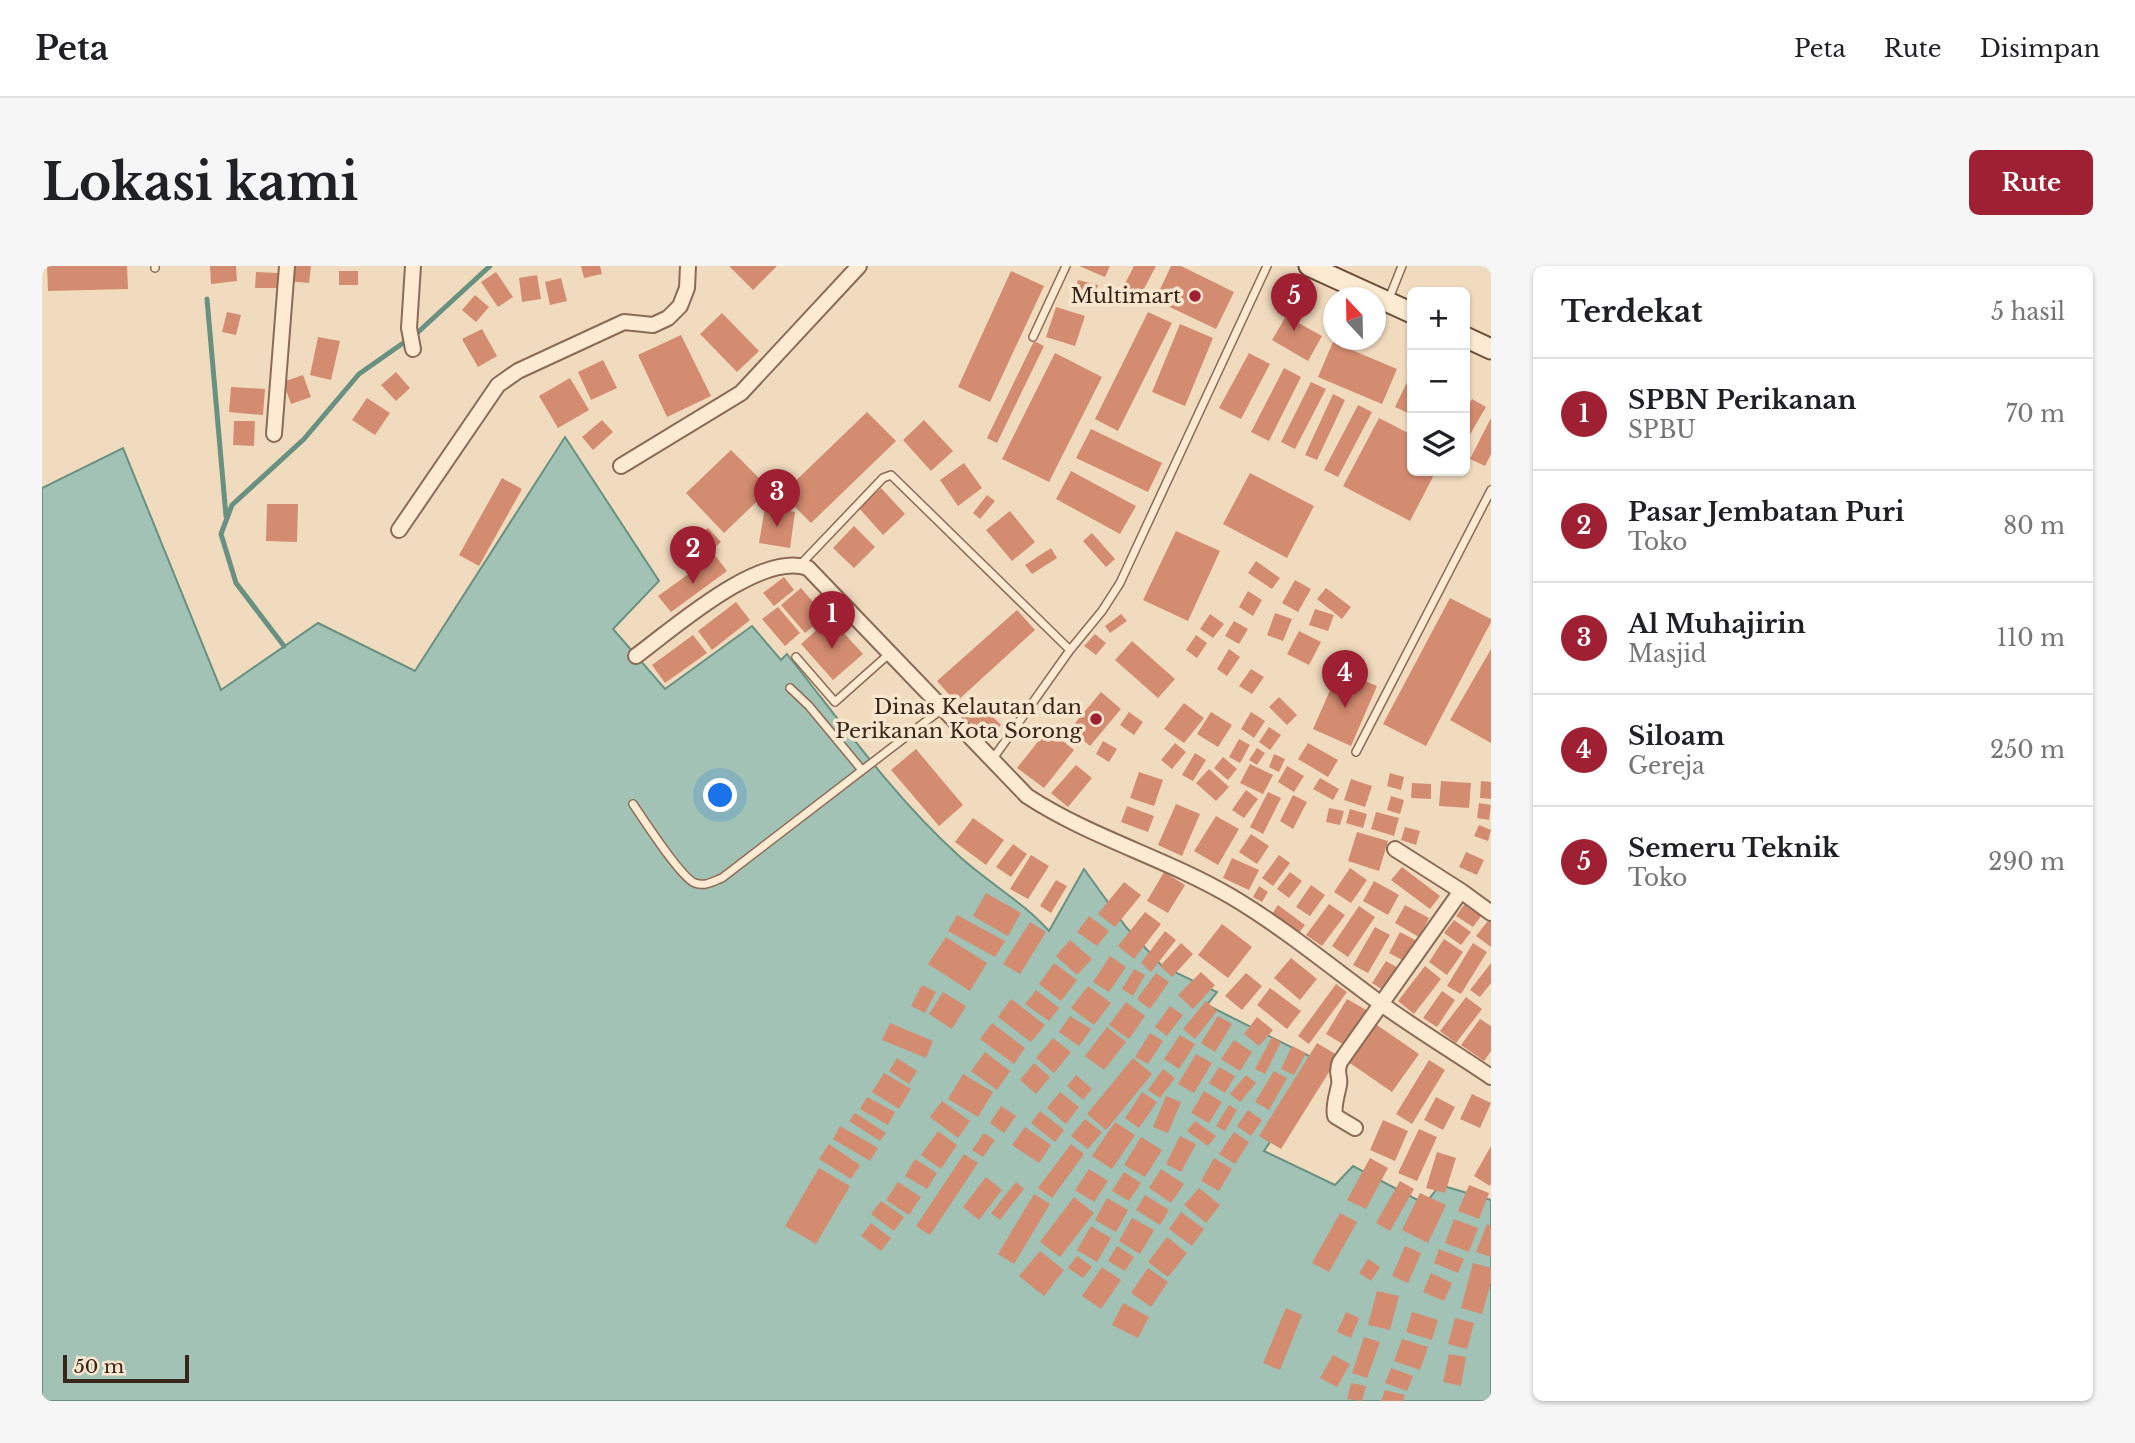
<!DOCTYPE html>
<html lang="id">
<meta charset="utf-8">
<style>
:root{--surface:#fff;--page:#f6f6f6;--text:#202124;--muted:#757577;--line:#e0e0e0;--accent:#9f2032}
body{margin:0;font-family:"Libre Baskerville",serif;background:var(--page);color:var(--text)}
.controls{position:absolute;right:21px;top:21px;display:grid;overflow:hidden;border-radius:10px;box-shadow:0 2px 5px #0004}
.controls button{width:63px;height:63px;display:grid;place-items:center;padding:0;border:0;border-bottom:2px solid var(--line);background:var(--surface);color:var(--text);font:35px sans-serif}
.compass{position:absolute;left:1281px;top:21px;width:63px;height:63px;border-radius:50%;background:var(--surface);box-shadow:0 2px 5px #0004;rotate:338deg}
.scale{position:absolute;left:21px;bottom:18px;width:126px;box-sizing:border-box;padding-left:7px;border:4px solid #39261b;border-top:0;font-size:19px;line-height:24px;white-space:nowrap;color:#39261b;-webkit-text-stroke:5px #f8e6ce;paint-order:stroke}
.you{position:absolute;left:679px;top:530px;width:24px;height:24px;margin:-18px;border:5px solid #fff;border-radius:50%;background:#1a73e8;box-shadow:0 0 0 10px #1a73e833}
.badge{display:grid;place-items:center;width:46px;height:46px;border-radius:50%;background:var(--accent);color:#fff;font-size:23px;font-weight:700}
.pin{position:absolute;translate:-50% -58px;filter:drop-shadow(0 2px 4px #0008)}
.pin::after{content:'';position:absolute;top:37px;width:24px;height:21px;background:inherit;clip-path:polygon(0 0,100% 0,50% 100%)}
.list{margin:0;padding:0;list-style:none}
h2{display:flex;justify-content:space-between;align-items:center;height:91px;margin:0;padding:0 28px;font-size:30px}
h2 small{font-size:23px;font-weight:400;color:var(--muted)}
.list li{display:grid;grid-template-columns:46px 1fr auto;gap:21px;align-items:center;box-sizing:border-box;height:112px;padding:0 28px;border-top:2px solid var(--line)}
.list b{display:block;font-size:26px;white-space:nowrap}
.list p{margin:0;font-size:23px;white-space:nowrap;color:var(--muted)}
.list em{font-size:23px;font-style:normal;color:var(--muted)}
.icon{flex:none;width:38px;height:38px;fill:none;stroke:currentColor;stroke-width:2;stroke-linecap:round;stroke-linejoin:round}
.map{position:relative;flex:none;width:1449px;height:1135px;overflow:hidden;border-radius:10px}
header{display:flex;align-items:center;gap:42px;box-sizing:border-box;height:98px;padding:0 35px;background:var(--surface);border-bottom:2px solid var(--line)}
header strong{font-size:33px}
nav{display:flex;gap:38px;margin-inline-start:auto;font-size:24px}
.intro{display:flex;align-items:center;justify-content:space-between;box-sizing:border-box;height:168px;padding:0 42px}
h1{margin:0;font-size:49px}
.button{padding:18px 32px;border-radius:10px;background:var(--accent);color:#fff;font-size:24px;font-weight:700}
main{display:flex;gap:42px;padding:0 42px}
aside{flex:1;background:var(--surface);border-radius:10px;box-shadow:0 2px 5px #0004}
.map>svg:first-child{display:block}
.water{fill:#a2c2b5;stroke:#689181;stroke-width:2}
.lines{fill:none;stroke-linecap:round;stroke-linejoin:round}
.stream{stroke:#689181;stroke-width:5}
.building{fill:#d38c70}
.service-casing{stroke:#8b6b55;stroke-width:10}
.minor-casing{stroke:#8b6b55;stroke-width:18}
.secondary-casing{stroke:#6d4c39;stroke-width:23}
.service{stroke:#fcead2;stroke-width:7}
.minor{stroke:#fcead2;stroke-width:14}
.secondary{stroke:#fcead2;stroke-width:19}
.poi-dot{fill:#9f2032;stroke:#f8e6ce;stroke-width:2.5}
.labels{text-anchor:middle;stroke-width:7;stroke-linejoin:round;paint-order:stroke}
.poi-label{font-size:21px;fill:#39261b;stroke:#f8e6ce;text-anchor:end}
</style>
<header>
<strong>Peta</strong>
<nav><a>Peta</a><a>Rute</a><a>Disimpan</a></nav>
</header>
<div class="intro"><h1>Lokasi kami</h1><a class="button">Rute</a></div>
<main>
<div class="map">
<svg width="1449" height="1135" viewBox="0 0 1449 1135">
<rect width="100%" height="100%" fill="#f1dbbe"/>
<path class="water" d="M523 171 617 315 571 363 623 423 710 360 739 394 745 388C799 456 851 530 916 589 945 616 980 635 1007 665L1042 603 1084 661 1120 700 1175 726 1165 739 1281 797 1222 885 1293 919 1311 900 1383 938 1398 919 1449 934V1135H0V222L81 182 179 424 276 357 373 405Z"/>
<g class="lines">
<path class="stream" d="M165 33 184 250
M242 380 194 317 179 268 190 239 262 173 317 108 374 68 448 0"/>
</g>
<path class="building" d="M5 0H85L86 23 6 25Z
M168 0H194L195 15 169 18Z
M247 0H269L267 17 245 15Z
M539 0H558L560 8 542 12Z
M687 0H735L711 24Z
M1037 0H1068L1063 11Z
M1092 0H1114L1093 40 1076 31Z
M1129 0H1139L1192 26 1174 63 1113 34Z
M297 5H316V19H297Z
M969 5 1002 20 948 136 916 121Z
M214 6 236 7V22H213Z
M454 6 471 31 456 41 439 16Z
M495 9 499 33 480 36 477 12Z
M519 12 525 35 508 39 503 16Z
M1036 14 1056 19 1050 40 1030 34Z
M433 29 447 41 434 56 420 44Z
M1014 41 1043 50 1033 80 1004 71Z
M185 46 199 49 194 69 180 66Z
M1106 46 1130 57 1076 165 1053 153Z
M680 47 717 85 695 106 658 68Z
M1244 50 1280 70 1266 95 1230 74Z
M1138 58 1171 72 1143 140 1110 126Z
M440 63 455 90 436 101 420 73Z
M639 69 669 130 625 151 596 89Z
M276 71 298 75 289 114 268 109Z
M992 75 1002 80 955 177 945 172Z
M1291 76 1355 103 1340 138 1276 111Z
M1013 87 1060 111 1007 216 960 193Z
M1207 87 1228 98 1199 153 1177 142Z
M561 94 575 122 549 134 536 106Z
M1242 102 1259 111 1227 175 1209 166Z
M354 106 368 122 354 135 339 119Z
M261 109 269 131 249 138 241 116Z
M1368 110 1370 111V149L1353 141Z
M528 112 547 144 516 162 497 130Z
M1269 116 1284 123 1253 183 1239 176Z
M189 121 223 123 221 149 187 146Z
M1291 128 1303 134 1275 194 1263 189Z
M325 132 348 147 333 169 310 154Z
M1430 133 1444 141 1423 177V145Z
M1316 139 1330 146 1296 211 1282 204Z
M825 146 854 175 769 257 740 228Z
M1337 152 1370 169V205H1394L1368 255 1301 220Z
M1449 152V188L1443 200 1428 193Z
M560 154 571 166 551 184 540 171Z
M882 154 911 185 889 205 861 174Z
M192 155H213L212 180 191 179Z
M1049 163 1120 197 1106 226 1034 192Z
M689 184 728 223 682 267 644 227Z
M922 197 940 222 916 240 898 214Z
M1029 205 1094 240 1078 268 1014 233Z
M1208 207 1272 240 1245 292 1181 258Z
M460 212 480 223 437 300 417 289Z
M839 222 863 248 841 269 817 242Z
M945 229 953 235 938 253 931 247Z
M225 238H256L255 276 224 275Z
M723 241 753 246 748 282 717 277Z
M968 245 993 276 970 295 944 264Z
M812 260 833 281 812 302 791 282Z
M666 262 679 276 661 292 648 278Z
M1134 265 1178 285 1146 355 1101 334Z
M1050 267 1073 293 1064 301 1041 275Z
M1009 282 1015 292 990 308 983 299Z
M673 289 685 305 629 346 616 330Z
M1214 295 1238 312 1230 323 1206 307Z
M742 311 752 324 732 340 721 327Z
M1253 314 1269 323 1256 346 1240 337Z
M759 322 783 350 763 367 739 339Z
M1284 322 1309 341 1300 353 1275 333Z
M1206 325 1220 334 1211 350 1197 341Z
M1408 332 1449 353V356L1384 480 1341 458Z
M694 336 708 354 670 384 656 365Z
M736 341 758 367 743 380 720 353Z
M1273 343 1292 349 1286 365 1267 359Z
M975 344 993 364 914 436 895 415Z
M1233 347 1250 353 1241 375 1225 369Z
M1079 348 1085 355 1068 367 1063 360Z
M1168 348 1182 358 1171 372 1158 363Z
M788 352 821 388 791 414 759 378Z
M1192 355 1206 363 1197 378 1183 370Z
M1257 365 1279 376 1267 399 1245 388Z
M1053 368 1064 377 1054 389 1042 380Z
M651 369 665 387 623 417 610 399Z
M1154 369 1165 377 1155 392 1144 384Z
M1090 375 1133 413 1116 432 1073 394Z
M1187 383 1198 391 1185 410 1175 403Z
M1449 383V477L1408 454Z
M1209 403 1222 411 1210 428 1197 420Z
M1297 404 1335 420 1309 480 1271 463Z
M1059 426 1079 443 1048 480 1028 463Z
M930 430 959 459 943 475 914 447Z
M1237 431 1255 449 1245 459 1227 441Z
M1142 437 1162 452 1142 477 1122 463Z
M1087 446 1101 456 1092 469 1078 459Z
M1169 446 1190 459 1176 481 1155 468Z
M1209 446 1223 455 1212 472 1199 463Z
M1227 461 1239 469 1228 484 1217 476Z
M1006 463 1032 484 1002 522 975 502Z
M1197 473 1208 479 1198 497 1187 491Z
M1061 475 1075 483 1067 496 1054 488Z
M1133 477 1144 486 1130 503 1119 494Z
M1266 477 1296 494 1286 511 1256 493Z
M1215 482 1223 487 1215 499 1207 494Z
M874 483 921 539 897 560 849 504Z
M1153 487 1164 494 1151 515 1140 509Z
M1232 488 1243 493 1237 506 1227 501Z
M1181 491 1195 503 1186 514 1172 502Z
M1208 498 1231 509 1221 528 1198 517Z
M1034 499 1050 512 1026 541 1009 527Z
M1245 500 1262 510 1252 526 1236 516Z
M1167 503 1187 521 1174 535 1154 517Z
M1097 506 1121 514 1112 540 1088 532Z
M1348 507 1362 511 1359 524 1345 520Z
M1278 512 1297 523 1291 534 1271 523Z
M1309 513 1330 520 1323 541 1302 534Z
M1399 515 1429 517 1427 542 1397 540Z
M1439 515 1449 516V533L1438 532Z
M1370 517 1389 518V533L1369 532Z
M1204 524 1216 533 1202 552 1190 544Z
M1226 526 1239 532 1221 568 1208 561Z
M1251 529 1265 536 1251 563 1238 555Z
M1349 530 1362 534 1358 548 1345 544Z
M1437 537 1449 539 1447 554 1435 552Z
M1134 538 1158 548 1140 590 1116 579Z
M1085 540 1112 550 1106 566 1079 556Z
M1287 542 1302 545 1298 559 1284 556Z
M1308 543 1325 548 1321 562 1304 557Z
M1334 546 1357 552 1352 570 1329 563Z
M1174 550 1197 563 1176 599 1152 585Z
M931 552 962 574 944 599 913 576Z
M1437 559 1449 564 1446 575 1432 570Z
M1363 561 1378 565 1374 579 1359 574Z
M1315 566 1346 575 1337 605 1306 595Z
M1209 568 1227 580 1215 598 1197 586Z
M971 578 985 588 969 611 954 601Z
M1424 586 1442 594 1435 609 1417 601Z
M989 589 1007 600 986 633 968 623Z
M1237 589 1248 597 1231 620 1220 612Z
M1190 592 1217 604 1207 624 1181 612Z
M1360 601 1398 630 1388 643 1349 614Z
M1308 602 1325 614 1309 637 1292 626Z
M1122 606 1143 619 1126 647 1105 635Z
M1248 606 1260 615 1247 632 1235 623Z
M1014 614 1025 620 1009 647 998 640Z
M1332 615 1357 629 1346 649 1321 635Z
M1082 616 1099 629 1073 661 1056 648Z
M1269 619 1283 629 1268 650 1254 641Z
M1217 620 1226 626 1220 636 1211 631Z
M944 627 979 647 966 670 931 650Z
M1425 635 1442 646 1431 661 1414 650Z
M1287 638 1303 649 1280 680 1264 669Z
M1236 639 1263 659 1256 668 1230 648Z
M1363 639 1387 652 1377 671 1353 657Z
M1317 640 1333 651 1306 691 1290 680Z
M1103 646 1119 658 1092 693 1076 680Z
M915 649 963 675 953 691 906 665Z
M1047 650 1067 665 1055 680 1035 666Z
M1449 651V681L1434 670Z
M1412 654 1429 666 1419 679 1402 667Z
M988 656 1004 666 978 708 961 698Z
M1180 658 1210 681 1186 712 1156 689Z
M1333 661 1348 669 1326 707 1311 699Z
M1123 665 1134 674 1109 706 1099 697Z
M1358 666 1377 676 1366 697 1347 687Z
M904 671 945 697 928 725 886 698Z
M1402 673 1421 686 1405 709 1387 696Z
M1028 674 1050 693 1035 709 1014 690Z
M1139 677 1151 688 1130 711 1118 700Z
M1431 677 1445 686 1419 728 1405 720Z
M1068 690 1084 701 1067 726 1051 716Z
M1249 692 1275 713 1258 734 1232 712Z
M1344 695 1358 703 1344 726 1330 717Z
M1012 697 1035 714 1019 735 997 718Z
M1449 697V717L1438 731 1428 724Z
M1383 700 1399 713 1372 748 1356 735Z
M1092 703 1103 709 1091 730 1080 723Z
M1159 706 1173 719 1151 743 1136 729Z
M1114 707 1127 716 1108 743 1095 733Z
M1204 707 1220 720 1200 744 1183 730Z
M1294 718 1305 726 1267 778 1256 770Z
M880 719 894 726 883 747 869 740Z
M1046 720 1069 737 1052 759 1029 742Z
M1228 722 1259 745 1245 763 1215 739Z
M994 724 1017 742 1007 755 983 738Z
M1400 725 1413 734 1395 761 1381 752Z
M901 726 924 740 910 763 887 748Z
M1424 731 1440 743 1414 777 1398 765Z
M969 733 1003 759 989 776 956 751Z
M1305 733 1326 745 1304 780 1284 768Z
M1164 735 1175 745 1153 773 1141 763Z
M1084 736 1103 750 1087 773 1067 759Z
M1128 740 1141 749 1125 770 1113 761Z
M1028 750 1049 763 1037 780 1017 766Z
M1176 750 1190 758 1173 786 1159 777Z
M1215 751 1231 764 1217 780 1202 768Z
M1438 753 1449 760V785L1442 795 1419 779Z
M1329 755 1377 788 1350 826 1302 793Z
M848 757 891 775 884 792 840 774Z
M950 757 983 782 972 798 938 773Z
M1065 761 1084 776 1062 804 1043 790Z
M1108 767 1121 775 1106 798 1093 791Z
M1138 769 1153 778 1137 803 1122 793Z
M1230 771 1239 776 1223 808 1213 803Z
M1011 772 1029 786 1012 807 994 792Z
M1192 774 1210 786 1198 805 1179 793Z
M1275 777 1297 790 1239 883 1217 870Z
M1250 780 1264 787 1252 809 1239 803Z
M943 786 968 805 955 824 929 805Z
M1154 788 1170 797 1152 827 1136 818Z
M855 792 875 805 867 818 847 805Z
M1091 792 1110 808 1064 864 1045 848Z
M1387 794 1403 804 1370 858 1354 848Z
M992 797 1008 811 994 828 978 814Z
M1177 801 1193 810 1183 827 1167 817Z
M1121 803 1133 812 1118 832 1106 824Z
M1232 805 1245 812 1227 844 1213 836Z
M842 807 869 823 857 843 830 826Z
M921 808 951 826 936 851 906 833Z
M1034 809 1050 823 1041 834 1025 820Z
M1204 809 1214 817 1198 836 1188 828Z
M1162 825 1180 836 1167 857 1149 847Z
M1018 826 1037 841 1024 858 1005 842Z
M1100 826 1115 836 1097 862 1083 852Z
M1430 828 1449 837 1438 862 1418 853Z
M1124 830 1139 836 1126 867 1111 861Z
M825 831 853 846 846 859 818 843Z
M1394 831 1413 841 1401 864 1382 854Z
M900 835 928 855 916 872 888 851Z
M1187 839 1195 844 1183 865 1174 860Z
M959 840 974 850 962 867 948 857Z
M1206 844 1220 854 1209 870 1195 860Z
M998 845 1022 864 1013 876 989 857Z
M813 847 844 867 838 875 807 855Z
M1043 853 1060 866 1046 883 1029 870Z
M1341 854 1366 865 1353 895 1328 884Z
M1153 855 1174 870 1166 880 1145 865Z
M1073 856 1093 869 1070 903 1050 890Z
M798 860 836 882 828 895 791 873Z
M983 861 1009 879 997 897 970 879Z
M1377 863 1395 871 1375 915 1356 907Z
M896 865 915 879 899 903 879 889Z
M1192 866 1207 876 1193 898 1177 888Z
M942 867 953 874 941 891 930 884Z
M1138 870 1154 878 1139 906 1124 898Z
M1099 871 1120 884 1103 911 1082 899Z
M787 878 818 899 809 913 777 893Z
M1029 878 1042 888 1010 932 996 922Z
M1449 880V917L1448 920 1432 910Z
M1395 886 1414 892 1403 927 1384 922Z
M922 888 936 897 888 969 874 960Z
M1172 892 1190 903 1177 925 1159 915Z
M1328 892 1346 902 1324 943 1305 934Z
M873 893 895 907 885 923 863 910Z
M777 902 808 920 774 978 743 960Z
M1047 903 1066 915 1052 936 1033 924Z
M1119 903 1142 918 1129 937 1107 922Z
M1082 906 1099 917 1087 935 1070 925Z
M944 911 960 924 937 954 921 941Z
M1358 915 1372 923 1348 965 1334 957Z
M856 916 879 931 867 949 844 934Z
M974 916 982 923 958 954 949 947Z
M1427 919 1447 927 1437 953 1416 945Z
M1157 922 1178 939 1164 957 1142 939Z
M1378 927 1404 939 1386 977 1360 964Z
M992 928 1008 938 972 998 956 988Z
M1103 929 1127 944 1118 959 1094 944Z
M1032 931 1052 947 1018 991 998 976Z
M1065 932 1086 944 1074 966 1053 954Z
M839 935 862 951 852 965 829 948Z
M1139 946 1162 963 1150 980 1127 963Z
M1298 947 1315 956 1287 1006 1270 997Z
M1090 952 1112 964 1098 988 1077 975Z
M1412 953 1436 962 1427 986 1403 977Z
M829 957 849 972 839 985 819 970Z
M1445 958 1449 960V991L1434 986Z
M1049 960 1069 972 1055 996 1035 984Z
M1125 971 1145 987 1126 1011 1106 996Z
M1075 980 1092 991 1083 1005 1066 995Z
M1363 980 1379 987 1366 1017 1350 1010Z
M1397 983 1422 993 1416 1007 1392 997Z
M998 985 1022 1004 1002 1030 977 1010Z
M1035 990 1050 1001 1041 1012 1026 1002Z
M1326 993 1338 1001 1329 1015 1317 1007Z
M1431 997 1449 1002V1016L1440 1048 1419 1042Z
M1060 1001 1079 1014 1059 1043 1040 1030Z
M1106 1002 1126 1016 1109 1041 1089 1027Z
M1389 1007 1410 1017 1402 1035 1381 1026Z
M1335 1025 1357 1030 1348 1064 1326 1059Z
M1081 1037 1107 1051 1096 1072 1070 1059Z
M1244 1042 1260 1049 1238 1104 1221 1097Z
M1304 1046 1317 1052 1309 1072 1295 1066Z
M1370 1046 1396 1054 1390 1074 1364 1066Z
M1413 1052 1432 1057 1425 1083 1406 1078Z
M1322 1071 1338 1076 1325 1112 1310 1107Z
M1360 1073 1386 1081 1378 1104 1352 1095Z
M1407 1088 1424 1091 1419 1120 1401 1116Z
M1291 1089 1308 1098 1295 1121 1278 1112Z
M1349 1102 1371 1110 1365 1125 1343 1117Z
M1309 1117 1324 1120 1320 1135 1305 1133Z
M1343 1124 1363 1129 1361 1135H1339Z"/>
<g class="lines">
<defs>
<path id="service" d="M113 0V2
M1346 35 1360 0
M991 71 1024 0
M758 299 841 212 849 209 1028 384
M754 391 793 436 847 388
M748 422 767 440 820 504
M1314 486 1449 224
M950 494 1028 384 1060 345 1078 317 1225 0
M591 538C602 554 639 612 653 617 663 621 672 615 680 612L900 443"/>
<path id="minor" d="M371 83 367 62 371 0
M232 168 245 0
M579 200 699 127 817 0
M357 264 456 119 476 105 582 56 611 59 626 52 638 40 645 22 646 0
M594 390C632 362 718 285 766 302L985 530C1049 572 1124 592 1190 631 1242 662 1289 701 1338 737 1374 763 1412 786 1449 811
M1353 583 1419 625 1449 647
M1313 862 1293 850C1291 839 1295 830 1297 819 1299 810 1293 808 1298 796L1419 625"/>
<path id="secondary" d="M1267 0 1370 47
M1423 71 1449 83"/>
</defs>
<use href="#service" class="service-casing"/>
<use href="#minor" class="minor-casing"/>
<use href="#secondary" class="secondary-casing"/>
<use href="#service" class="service"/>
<use href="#minor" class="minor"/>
<use href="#secondary" class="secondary"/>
</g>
<g class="poi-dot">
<circle cx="1153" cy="30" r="7"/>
<circle cx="1054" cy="453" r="7"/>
</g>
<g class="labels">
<g class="poi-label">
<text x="1139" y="37">Multimart</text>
<text x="1040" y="448">Dinas Kelautan dan<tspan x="1040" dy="24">Perikanan Kota Sorong</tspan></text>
</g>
</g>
</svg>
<div class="controls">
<button>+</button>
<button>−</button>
<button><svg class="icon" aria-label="layers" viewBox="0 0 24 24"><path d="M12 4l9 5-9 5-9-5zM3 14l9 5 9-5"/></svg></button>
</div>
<svg class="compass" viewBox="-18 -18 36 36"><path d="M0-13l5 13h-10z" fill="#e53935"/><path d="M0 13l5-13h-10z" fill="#757577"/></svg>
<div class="scale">50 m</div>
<div class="you"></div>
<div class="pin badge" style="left:790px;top:383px">1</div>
<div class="pin badge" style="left:651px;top:318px">2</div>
<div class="pin badge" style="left:735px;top:261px">3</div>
<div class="pin badge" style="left:1303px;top:442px">4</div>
<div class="pin badge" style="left:1252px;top:65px">5</div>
</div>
<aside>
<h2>Terdekat<small>5 hasil</small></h2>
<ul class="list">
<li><span class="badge">1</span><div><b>SPBN Perikanan</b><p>SPBU</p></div><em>70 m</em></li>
<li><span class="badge">2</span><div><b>Pasar Jembatan Puri</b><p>Toko</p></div><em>80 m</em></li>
<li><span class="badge">3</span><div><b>Al Muhajirin</b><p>Masjid</p></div><em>110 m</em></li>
<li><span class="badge">4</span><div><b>Siloam</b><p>Gereja</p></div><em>250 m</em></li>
<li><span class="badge">5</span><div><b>Semeru Teknik</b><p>Toko</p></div><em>290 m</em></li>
</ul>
</aside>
</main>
